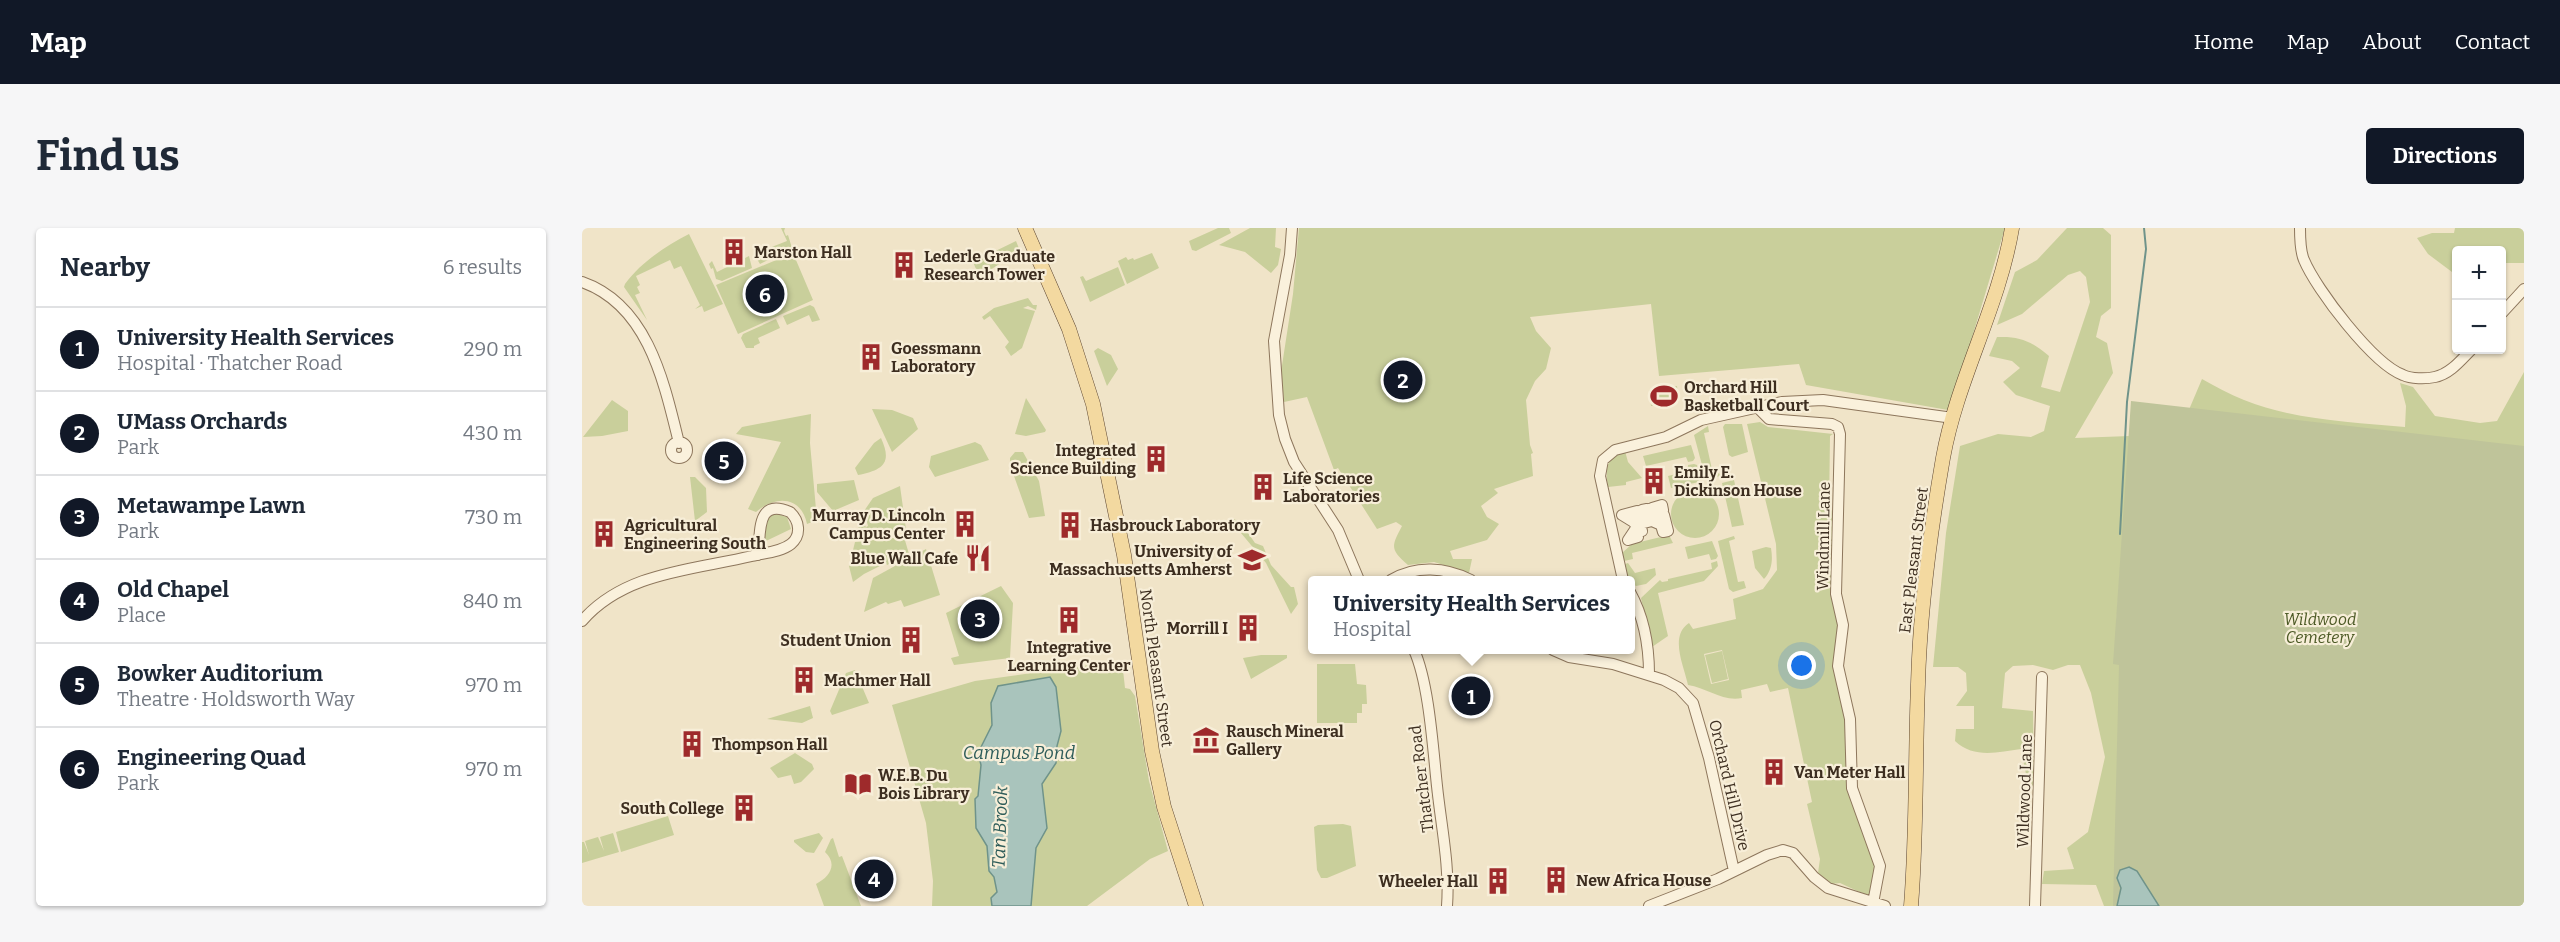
<!DOCTYPE html>
<meta charset="utf-8">
<style>
:root{--surface:#fff;--page:#f6f6f7;--text:#1f2937;--muted:#747a83;--line:#e0e1e3;--accent:#111827}
body{margin:0;font-family:Bitter,serif;background:var(--page);color:var(--text)}
.controls{position:absolute;right:18px;top:18px;display:grid;overflow:hidden;border-radius:6px;box-shadow:0 2px 4px #0004}
.controls button{width:54px;height:54px;display:grid;place-items:center;padding:0;border:0;border-bottom:2px solid var(--line);background:var(--surface);color:var(--text);font:30px sans-serif}
.you{position:absolute;left:1220px;top:438px;width:21px;height:21px;margin:-15px;border:4px solid #fff;border-radius:50%;background:#1a73e8;box-shadow:0 0 0 9px #1a73e833}
.badge{display:grid;place-items:center;width:39px;height:39px;border-radius:50%;background:var(--accent);color:#fff;font-size:20px;font-weight:700}
.pin{position:absolute;translate:-50% -50%;border:3px solid #fff;box-shadow:0 2px 6px #0006}
.popup{position:absolute;left:726px;top:348px;width:327px;height:78px;box-sizing:border-box;display:grid;place-content:center;border-radius:6px;background:var(--surface);filter:drop-shadow(0 2px 4px #0005);font-size:20px;white-space:nowrap;color:var(--muted)}
.popup b{font-size:22px;color:var(--text)}
.popup::after{content:'';position:absolute;left:50%;top:100%;margin-left:-12px;border:12px solid transparent;border-top-color:var(--surface)}
.list{margin:0;padding:0;list-style:none}
h2{display:flex;justify-content:space-between;align-items:center;height:78px;margin:0;padding:0 24px;font-size:26px}
h2 small{font-size:20px;font-weight:400;color:var(--muted)}
.list li{display:grid;grid-template-columns:39px 1fr auto;gap:18px;align-items:center;box-sizing:border-box;height:84px;padding:0 24px;border-top:2px solid var(--line)}
.list b{display:block;font-size:22px;white-space:nowrap}
.list p{margin:0;font-size:20px;white-space:nowrap;color:var(--muted)}
.list em{font-size:20px;font-style:normal;color:var(--muted)}
.map{position:relative;flex:none;width:1942px;height:678px;overflow:hidden;border-radius:6px}
header{display:flex;align-items:center;gap:36px;box-sizing:border-box;height:84px;padding:0 30px;background:var(--accent);color:#fff}
header strong{font-size:28px}
nav{display:flex;gap:33px;margin-inline-start:auto;font-size:21px}
.intro{display:flex;align-items:center;justify-content:space-between;box-sizing:border-box;height:144px;padding:0 36px}
h1{margin:0;font-size:42px}
.button{padding:15px 27px;border-radius:6px;background:var(--accent);color:#fff;font-size:21px;font-weight:700}
main{display:flex;gap:36px;padding:0 36px}
aside{flex:1;background:var(--surface);border-radius:6px;box-shadow:0 2px 4px #0004}
.map>svg:first-child{display:block}
.green{fill:#c9cf9b;fill-rule:evenodd}
.cemetery{fill:#bfc49a}
.water{fill:#a9c4bc;stroke:#6f938a;stroke-width:1.5}
.lines{fill:none;stroke-linecap:round;stroke-linejoin:round}
.stream{stroke:#6f938a;stroke-width:2}
.minor-casing{stroke:#8d765c;stroke-width:12}
.major-casing{stroke:#5b4430;stroke-width:15}
.minor{stroke:#faf1dc;stroke-width:10}
.major{stroke:#f3d9a0;stroke-width:14}
.labels{text-anchor:middle;stroke-width:4.5;stroke-linejoin:round;paint-order:stroke}
.poi-label{font-size:16px;font-weight:bold;fill:#3d2e20;stroke:#f7eed8;text-anchor:start}
.street-label{font-size:16px;fill:#3d2e20;stroke:#f7eed8}
.park-label{font-size:16px;font-style:italic;fill:#4d5a26;stroke:#f7eed8}
.water-label{font-size:18px;font-style:italic;fill:#2f5d5a;stroke:#f7eed8}
</style>
<header>
<strong>Map</strong>
<nav><a>Home</a><a>Map</a><a>About</a><a>Contact</a></nav>
</header>
<div class="intro"><h1>Find us</h1><a class="button">Directions</a></div>
<main>
<aside>
<h2>Nearby<small>6 results</small></h2>
<ul class="list">
<li><span class="badge">1</span><div><b>University Health Services</b><p>Hospital · Thatcher Road</p></div><em>290 m</em></li>
<li><span class="badge">2</span><div><b>UMass Orchards</b><p>Park</p></div><em>430 m</em></li>
<li><span class="badge">3</span><div><b>Metawampe Lawn</b><p>Park</p></div><em>730 m</em></li>
<li><span class="badge">4</span><div><b>Old Chapel</b><p>Place</p></div><em>840 m</em></li>
<li><span class="badge">5</span><div><b>Bowker Auditorium</b><p>Theatre · Holdsworth Way</p></div><em>970 m</em></li>
<li><span class="badge">6</span><div><b>Engineering Quad</b><p>Park</p></div><em>970 m</em></li>
</ul>
</aside>
<div class="map">
<svg width="1942" height="678" viewBox="0 0 1942 678">
<rect width="100%" height="100%" fill="#f0e4c8"/>
<path class="green" d="M199 0H203L202 3 204 8 206 7 210 20 178 36 172 26 205 13Z
M636 0H647L649 5 614 23 610 22 607 13Z
M668 0H694L693 19 699 21 696 37 689 45 663 24 637 17Z
M717 0H1423L1389 113 1366 182 1224 157 1217 136 1077 148 1069 76 948 89 954 103 969 120 964 141 953 153 944 172 948 217 951 225 949 226 951 248 912 261 916 265 899 278 905 289 917 296 905 312 868 323 871 331H890L887 345 852 334 826 337C808 321 809 319 820 298L814 294 795 301 756 240 752 242 725 169 702 174 699 144 711 66Z
M1485 0H1521L1529 7V80L1519 88 1514 109 1525 115 1531 145 1493 210 1548 208 1534 399 1540 403 1606 184 1620 151C1633 158 1647 166 1662 172 1712 192 1769 194 1823 199L1824 178 1818 155 1831 159 1853 188 1898 195 1915 193 1942 144V678H1522L1514 657 1460 656 1462 643 1492 641 1485 620 1506 604 1523 529 1509 465 1498 437H1486L1471 442 1451 437 1431 438 1423 445 1420 480 1451 483 1452 560 1444 546 1439 521C1416 524 1392 531 1373 513L1374 501H1392V478H1374L1385 463 1384 445 1376 439H1351L1364 305 1378 218 1416 206 1449 209 1462 203 1468 178 1434 167 1421 154 1438 140 1430 133 1407 128 1415 109C1438 108 1449 113 1467 128L1459 159 1478 164 1508 74 1504 49 1498 43 1486 47 1440 86 1415 97 1433 44 1455 32Z
M1873 0H1942V35H1920V22H1874V43L1870 44 1846 26 1835 10 1850 5H1872Z
M107 6 141 76 122 84 120 78 113 81 118 77 99 38 92 41 88 32 54 48 58 57 55 59 58 65 53 67 65 92 42 59 43 56C59 34 84 18 107 6Z
M434 13 438 23 408 42 394 41 391 34Z
M211 25 231 72 156 106 134 57Z
M570 25 577 40 545 56 536 33 544 29 546 32 551 30 552 32Z
M167 28 170 40 140 53 134 51 131 40 129 41 127 36 130 33 135 44Z
M536 39 543 57 508 74 498 49 501 48 504 53Z
M446 70 451 77H455L454 82 446 78 441 80 453 83 440 120 429 128 423 119 427 114 408 88 402 92 400 89 412 80Z
M228 77 232 79 238 92 230 94 227 87 205 97 201 88Z
M194 91 198 100 176 110 178 115 172 118V120H164L159 110 161 106Z
M516 120 529 127 536 141 525 158 512 123Z
M1095 158 1097 174 1069 178 1067 162Z
M444 170 464 202 463 204 444 208 433 206Z
M30 172 46 183V203L20 208 1 209Z
M290 181 310 182 331 190 336 201 310 224Z
M229 186 228 215 235 292 225 296C219 267 192 268 174 284L166 281 199 214 154 206 160 199Z
M1178 194 1186 199 1251 206 1248 208 1247 282 1253 283 1258 399 1265 486V548L1295 637 1289 666 1286 668 1258 655 1249 656 1236 645 1238 631 1225 576 1230 574 1206 460 1188 464 1185 456 1159 462 1160 470C1141 474 1125 460 1106 457 1102 438 1087 408 1107 395L1111 401 1154 391 1151 371 1181 361 1195 342 1194 316 1165 196ZM1140 422 1147 452 1129 456 1122 426Z
M1143 196H1160L1166 224 1150 229 1147 227 1141 199Z
M1126 198 1127 204 1122 205 1131 246 1137 245 1138 248 1124 252 1112 207Z
M299 210C311 236 300 242 276 247L273 240 292 215Z
M393 214 399 217 407 232 353 249 347 239 349 228Z
M1109 217 1113 230 1111 233 1106 234 1104 229 1064 238 1061 228Z
M1043 223 1046 234 1060 250 1044 254V257L1026 259C1023 241 1024 229 1043 223Z
M433 224H441L457 253 463 288 447 290 428 237V230Z
M1112 236 1115 237 1117 254 1089 260 1086 248 1107 243 1106 237Z
M108 249H113L124 260 125 284 113 293Z
M272 252 277 272 251 283 235 264V256Z
M1152 252 1162 297 1150 299 1140 255Z
M318 258 324 301 275 306 279 290 284 299 286 298 282 283 291 270Z
M1089 286a24 24 0 1 1 48 0a24 24 0 1 1-48 0Z
M192 285 205 289 209 301 184 313 182 312C182 301 182 292 192 285Z
M652 291 659 295 673 315 681 318 689 337 709 359H712L716 376 709 386 684 335 649 293Z
M1087 307 1091 315 1050 325 1051 331 1042 333 1040 325 1050 316Z
M1152 308 1153 311 1147 313 1156 354 1162 353 1164 360 1151 364 1147 361 1136 313Z
M322 309 327 326 305 337 304 335 282 346 271 354 267 338 273 314Z
M1130 313 1136 328 1134 331 1129 332 1127 326 1106 331 1103 319Z
M1184 319 1189 320C1191 332 1190 342 1182 351L1173 340 1170 323Z
M344 321 358 367 322 379 319 372 306 376 304 374 282 384 291 350Z
M1135 333 1136 338 1122 353 1076 365 1086 408 1070 419 1059 370 1078 352 1080 354 1086 353V351L1130 341 1129 335Z
M1046 335 1053 345 1073 340 1074 347 1064 356 1054 358 1045 351 1043 336Z
M419 358 431 375 428 430 372 437 369 430 377 428 364 385Z
M1140 423 1146 451 1130 455 1123 427Z
M679 427H705V430L669 451 661 430Z
M530 434 541 442 543 460 548 461 553 468 567 553 586 623 568 631 505 678H350L351 653 344 595 310 477 393 453Z
M735 436H773L775 456 784 457 785 476H780V485H775V495H735Z
M273 442 287 475 250 487 248 483 264 445Z
M228 478 231 490 220 495 185 491Z
M213 525 230 536 232 541 219 554 212 556 209 547 196 550 188 540Z
M86 588 92 607 39 624 34 604Z
M761 596 769 598 774 638 745 650H739L735 642 732 599 736 597Z
M31 605 37 624 0 635V614H2L7 627 3 613 16 609 22 623 18 609Z
M237 605 241 610 232 625 224 624 212 614V612Z
M251 610 257 629 260 628 279 678H242L234 656C248 649 256 636 243 624L249 611Z"/>
<path class="cemetery" d="M1549 173 1942 218V678H1531L1537 437 1531 436Z"/>
<path class="water" d="M468 449 474 459 479 503 475 518 474 535 460 556 465 600 454 620 449 678H410L409 670 415 664 412 649 407 643 405 618 394 600 393 571 396 568 399 537 396 525 410 497 409 475 416 458Z
M1547 639 1555 643 1577 678H1535L1539 660 1535 650 1538 642Z"/>
<g class="lines">
<path class="stream" d="M1538 306 1545 174 1564 21 1562 0"/>
<defs>
<path id="minor" d="M710 0 708 27 692 113 697 187 703 211 712 234 756 302 777 352
M1718 0C1718 10 1718 23 1722 32 1734 61 1791 136 1821 147 1829 151 1844 151 1853 149 1868 146 1879 132 1889 122
M0 54C66 77 82 154 97 215
M1920 85 1942 61
M1176 180 1187 191 1250 196 1256 199 1258 206 1254 366 1261 397 1256 438 1268 491 1270 560 1298 638 1291 675
M89 222a8 8 0 1 1 16 0a8 8 0 1 1-16 0Z
M1080 277 1081 282 1076 284 1078 288 1082 287 1086 303 1081 304 1079 297 1070 293 1058 296 1060 303 1055 305 1056 309 1046 312 1054 300 1053 295 1040 287 1055 283 1056 288 1061 287 1060 282 1065 281 1066 286 1071 285 1070 280Z
M809 352C834 337 863 339 889 352
M1041 352 1018 248 1021 232 1033 222 1084 209 1119 192 1200 174 1241 172 1371 190
M1048 364C1062 389 1067 417 1067 446
M0 393C42 344 111 342 170 328 182 325 199 324 209 316 220 307 217 292 208 284 173 269 179 307 176 327
M832 422C847 455 851 521 855 558 859 597 868 639 865 678
M971 422 987 429 1031 436 1082 452 1097 460 1111 475 1127 530 1152 643
M1067 678 1136 651 1185 627 1201 622 1211 625 1232 649 1246 660 1303 678
M1453 678 1460 449"/>
<path id="major" d="M443 0 487 101 511 176 542 327 570 523 582 579 614 678
M1329 678C1335 604 1333 530 1336 456 1338 380 1348 305 1361 230 1375 151 1417 79 1430 0"/>
</defs>
<use href="#minor" class="minor-casing"/>
<use href="#major" class="major-casing"/>
<use href="#minor" class="minor"/>
<use href="#major" class="major"/>
</g>
<defs>
<symbol id="building-bare" viewBox="-9 -9 18 18"><path d="M-4-6H4V6H1V3H-1V6H-4ZM-2.5-4.3h1.7v1.8h-1.7ZM.8-4.3h1.7v1.8H.8ZM-2.5-1h1.7V.8h-1.7ZM.8-1h1.7V.8H.8Z" fill="#9e2a2b" stroke="#f7eed8" stroke-width="2.5" paint-order="stroke"/></symbol>
<symbol id="stadium-bare" viewBox="-9 -9 18 18"><path d="M0-5a6.5 5 0 1 0 0 10a6.5 5 0 1 0 0-10ZM-3.5-1.8h7v3.6h-7Z" fill="#9e2a2b" stroke="#f7eed8" stroke-width="2.5" paint-order="stroke"/></symbol>
<symbol id="restaurant-bare" viewBox="-9 -9 18 18"><path d="M-5-6h1v4h1v-4h1v4h1v-4h1v5L-1.5 .5V6h-2V.5L-5-1ZM5-6V6H3V1.5H1.5Q1.5-4 5-6Z" fill="#9e2a2b" stroke="#f7eed8" stroke-width="2.5" paint-order="stroke"/></symbol>
<symbol id="university-bare" viewBox="-9 -9 18 18"><path d="M0-5L7-2L0 1L-7-2ZM-4 1L0 2.5L4 1V4Q0 6-4 4Z" fill="#9e2a2b" stroke="#f7eed8" stroke-width="2.5" paint-order="stroke"/></symbol>
<symbol id="museum-bare" viewBox="-9 -9 18 18"><path d="M0-6L6-3V-2H-6V-3ZM-5-1h2V3h-2ZM-1-1h2V3h-2ZM3-1h2V3H3ZM-6 4H6V6H-6Z" fill="#9e2a2b" stroke="#f7eed8" stroke-width="2.5" paint-order="stroke"/></symbol>
<symbol id="library-bare" viewBox="-9 -9 18 18"><path d="M-6-4Q-3-5.5-.7-3.5V5Q-3 3-6 4ZM6-4Q3-5.5 .7-3.5V5Q3 3 6 4Z" fill="#9e2a2b" stroke="#f7eed8" stroke-width="2.5" paint-order="stroke"/></symbol>
</defs>
<g fill-rule="evenodd">
<use href="#building-bare" x="133" y="5" width="38" height="38"/>
<use href="#building-bare" x="303" y="18" width="38" height="38"/>
<use href="#building-bare" x="270" y="110" width="38" height="38"/>
<use href="#stadium-bare" x="1063" y="149" width="38" height="38"/>
<use href="#building-bare" x="555" y="212" width="38" height="38"/>
<use href="#building-bare" x="1053" y="234" width="38" height="38"/>
<use href="#building-bare" x="662" y="240" width="38" height="38"/>
<use href="#building-bare" x="364" y="277" width="38" height="38"/>
<use href="#building-bare" x="469" y="278" width="38" height="38"/>
<use href="#building-bare" x="3" y="287" width="38" height="38"/>
<use href="#restaurant-bare" x="377" y="311" width="38" height="38"/>
<use href="#university-bare" x="651" y="313" width="38" height="38"/>
<use href="#building-bare" x="468" y="373" width="38" height="38"/>
<use href="#building-bare" x="647" y="381" width="38" height="38"/>
<use href="#building-bare" x="310" y="393" width="38" height="38"/>
<use href="#building-bare" x="203" y="433" width="38" height="38"/>
<use href="#museum-bare" x="605" y="493" width="38" height="38"/>
<use href="#building-bare" x="91" y="497" width="38" height="38"/>
<use href="#building-bare" x="1173" y="525" width="38" height="38"/>
<use href="#library-bare" x="257" y="537" width="38" height="38"/>
<use href="#building-bare" x="143" y="561" width="38" height="38"/>
<use href="#building-bare" x="955" y="633" width="38" height="38"/>
<use href="#building-bare" x="897" y="634" width="38" height="38"/>
</g>
<g class="labels">
<g class="poi-label">
<text x="172" y="30">Marston Hall</text>
<text x="342" y="34">Lederle Graduate<tspan x="342" dy="18">Research Tower</tspan></text>
<text x="309" y="126">Goessmann<tspan x="309" dy="18">Laboratory</tspan></text>
<text x="1102" y="165">Orchard Hill<tspan x="1102" dy="18">Basketball Court</tspan></text>
<text x="554" y="228" text-anchor="end">Integrated<tspan x="554" dy="18">Science Building</tspan></text>
<text x="1092" y="250">Emily E.<tspan x="1092" dy="18">Dickinson House</tspan></text>
<text x="701" y="256">Life Science<tspan x="701" dy="18">Laboratories</tspan></text>
<text x="363" y="293" text-anchor="end">Murray D. Lincoln<tspan x="363" dy="18">Campus Center</tspan></text>
<text x="42" y="303">Agricultural<tspan x="42" dy="18">Engineering South</tspan></text>
<text x="508" y="303">Hasbrouck Laboratory</text>
<text x="650" y="329" text-anchor="end">University of<tspan x="650" dy="18">Massachusetts Amherst</tspan></text>
<text x="376" y="336" text-anchor="end">Blue Wall Cafe</text>
<text x="646" y="406" text-anchor="end">Morrill I</text>
<text x="309" y="418" text-anchor="end">Student Union</text>
<text x="487" y="425" text-anchor="middle">Integrative<tspan x="487" dy="18">Learning Center</tspan></text>
<text x="242" y="458">Machmer Hall</text>
<text x="644" y="509">Rausch Mineral<tspan x="644" dy="18">Gallery</tspan></text>
<text x="130" y="522">Thompson Hall</text>
<text x="1212" y="550">Van Meter Hall</text>
<text x="296" y="553">W.E.B. Du<tspan x="296" dy="18">Bois Library</tspan></text>
<text x="142" y="586" text-anchor="end">South College</text>
<text x="994" y="658">New Africa House</text>
<text x="896" y="659" text-anchor="end">Wheeler Hall</text>
</g>
<g class="street-label">
<text transform="translate(1241 308) rotate(-89)" y="6">Windmill Lane</text>
<text transform="translate(1331 332) rotate(-83)" y="6">East Pleasant Street</text>
<text transform="translate(575 440) rotate(82)" y="6">North Pleasant Street</text>
<text transform="translate(839 551) rotate(-97)" y="6">Thatcher Road</text>
<text transform="translate(1148 557) rotate(77)" y="6">Orchard Hill Drive</text>
<text transform="translate(1442 563) rotate(-88)" y="6">Wildwood Lane</text>
</g>
<g class="park-label">
<text x="1738" y="397">Wildwood<tspan x="1738" dy="18">Cemetery</tspan></text>
</g>
<g class="water-label">
<text x="437" y="531">Campus Pond</text>
<text transform="translate(418 599) rotate(-88)" y="6">Tan Brook</text>
</g>
</g>
</svg>
<div class="controls">
<button>+</button>
<button>−</button>
</div>
<div class="you"></div>
<div class="pin badge" style="left:889px;top:468px">1</div>
<div class="popup"><b>University Health Services</b>Hospital</div>
<div class="pin badge" style="left:821px;top:152px">2</div>
<div class="pin badge" style="left:398px;top:391px">3</div>
<div class="pin badge" style="left:292px;top:651px">4</div>
<div class="pin badge" style="left:142px;top:233px">5</div>
<div class="pin badge" style="left:183px;top:66px">6</div>
</div>
</main>
